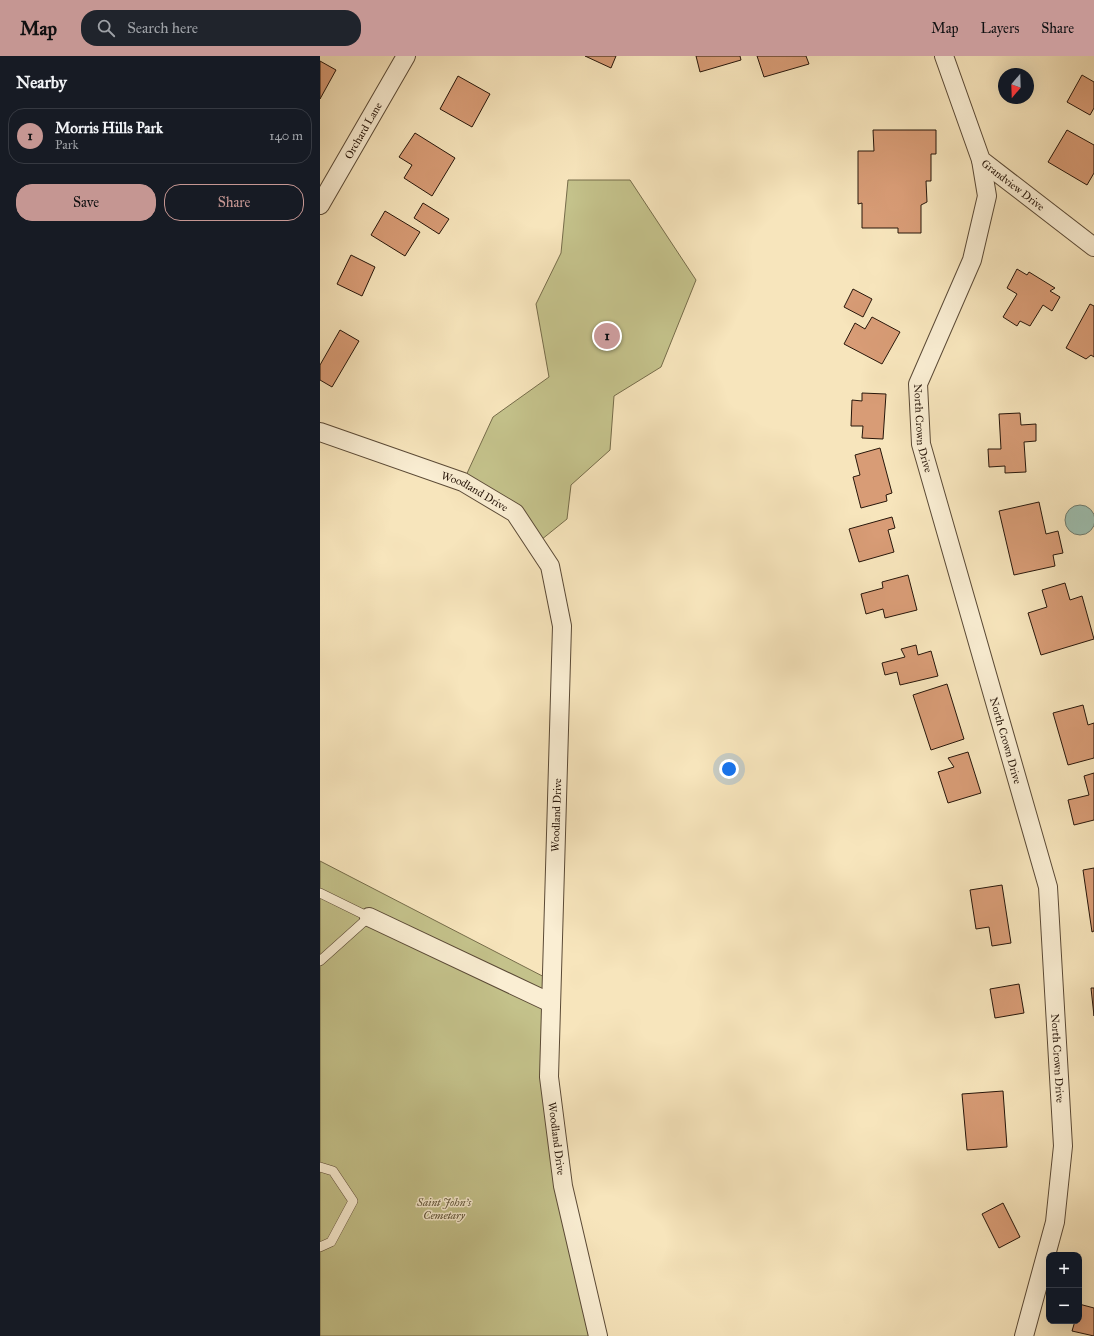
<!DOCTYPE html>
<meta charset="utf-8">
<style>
:root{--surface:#171b24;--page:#20242c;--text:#f1f3f6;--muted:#9ea1a6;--line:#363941;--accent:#c59692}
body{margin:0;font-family:"IM FELL Great Primer",serif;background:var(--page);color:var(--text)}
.controls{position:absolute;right:12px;bottom:12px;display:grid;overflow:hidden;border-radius:8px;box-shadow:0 4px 16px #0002}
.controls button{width:36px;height:36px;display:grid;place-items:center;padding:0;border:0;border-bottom:1px solid var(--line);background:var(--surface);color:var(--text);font:20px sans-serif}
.compass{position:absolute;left:678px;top:12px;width:36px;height:36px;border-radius:50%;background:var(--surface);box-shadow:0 4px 16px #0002;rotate:199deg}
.you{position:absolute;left:409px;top:713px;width:14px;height:14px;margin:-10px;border:3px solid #fff;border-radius:50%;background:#1a73e8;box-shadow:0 0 0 6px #1a73e833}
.badge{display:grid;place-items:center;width:26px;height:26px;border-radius:50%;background:var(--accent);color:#111;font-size:13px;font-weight:700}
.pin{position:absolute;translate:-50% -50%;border:2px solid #fff;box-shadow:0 1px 4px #0006}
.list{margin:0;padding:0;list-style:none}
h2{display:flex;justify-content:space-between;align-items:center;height:52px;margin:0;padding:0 16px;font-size:17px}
h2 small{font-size:13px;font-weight:400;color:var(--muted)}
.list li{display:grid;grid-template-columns:26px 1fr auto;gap:12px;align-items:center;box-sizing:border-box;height:56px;margin:0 8px 8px;padding:0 8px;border:1px solid var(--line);border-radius:16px}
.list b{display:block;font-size:15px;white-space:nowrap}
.list p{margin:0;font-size:13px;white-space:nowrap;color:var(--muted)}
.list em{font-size:13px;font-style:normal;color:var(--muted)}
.actions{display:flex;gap:8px;padding:12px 16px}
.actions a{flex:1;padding:9px 0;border:1px solid var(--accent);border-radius:16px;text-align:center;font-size:14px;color:var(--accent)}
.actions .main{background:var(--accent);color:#111}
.icon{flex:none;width:22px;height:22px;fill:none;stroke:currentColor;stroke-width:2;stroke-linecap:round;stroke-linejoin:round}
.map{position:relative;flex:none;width:774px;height:1280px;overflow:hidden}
header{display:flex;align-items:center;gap:24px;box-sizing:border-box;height:56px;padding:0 20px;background:var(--accent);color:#111}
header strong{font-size:19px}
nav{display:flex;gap:22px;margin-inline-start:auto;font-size:14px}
.search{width:280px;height:36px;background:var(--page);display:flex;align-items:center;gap:10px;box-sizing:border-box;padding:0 14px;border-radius:16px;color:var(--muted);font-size:15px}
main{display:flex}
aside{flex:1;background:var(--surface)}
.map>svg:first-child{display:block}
.green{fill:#c4c28b;stroke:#766c4a}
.water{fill:#9dbfb0;stroke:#6e7b6e}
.building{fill:#d89c76;stroke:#27160a}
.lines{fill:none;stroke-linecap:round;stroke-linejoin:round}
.lane-casing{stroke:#5b4a36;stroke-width:10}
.street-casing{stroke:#5b4a36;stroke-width:20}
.lane{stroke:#faeed3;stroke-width:9}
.street{stroke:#faeed3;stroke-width:18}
.labels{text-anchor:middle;stroke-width:3;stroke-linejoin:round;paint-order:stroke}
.street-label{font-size:11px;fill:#27160a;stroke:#faeed3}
.park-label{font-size:11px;font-style:italic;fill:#5e5237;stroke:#faeed3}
</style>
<header>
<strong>Map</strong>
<div class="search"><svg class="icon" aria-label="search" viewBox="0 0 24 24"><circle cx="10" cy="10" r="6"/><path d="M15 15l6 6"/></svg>Search here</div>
<nav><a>Map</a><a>Layers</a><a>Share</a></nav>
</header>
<main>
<aside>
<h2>Nearby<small></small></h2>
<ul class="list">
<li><span class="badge">1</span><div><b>Morris Hills Park</b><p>Park</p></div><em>140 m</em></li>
</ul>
<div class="actions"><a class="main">Save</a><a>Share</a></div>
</aside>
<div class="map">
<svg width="774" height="1280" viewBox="0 0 774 1280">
<rect width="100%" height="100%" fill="#f7e5bc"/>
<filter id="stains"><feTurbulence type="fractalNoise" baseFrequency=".005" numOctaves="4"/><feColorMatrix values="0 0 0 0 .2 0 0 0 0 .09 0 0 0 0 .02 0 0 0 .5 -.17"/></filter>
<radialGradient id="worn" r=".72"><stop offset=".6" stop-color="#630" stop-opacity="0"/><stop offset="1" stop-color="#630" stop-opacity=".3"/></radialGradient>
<path class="green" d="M248 124H310L376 224 341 311 294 340 290 394 251 429 247 463 216 488 195 457 143 426 173 361 229 321 216 248 241 197Z
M0 805 232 925 234 1064 272 1280H0Z"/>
<path class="water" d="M745 464a15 15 0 1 1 30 0a15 15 0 1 1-30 0Z"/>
<path class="building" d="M265 0H296L291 12Z
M376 0H420L421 4 380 16Z
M437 0H486L489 8 444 21Z
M0 5 16 14 0 43Z
M762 19 774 26V52L770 59 747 46Z
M138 20 170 38 152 71 120 53Z
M553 74H616V98H611V125H606L607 146 601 149V177H578V172H542V147L538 148V95H554Z
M747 74 774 89V117L767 129 728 106Z
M95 77 135 102 112 140 84 122 92 109 79 101Z
M103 147 129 163 119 178 94 162Z
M65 155 100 176 85 200 51 179Z
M31 199 55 211 42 240 17 228Z
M697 213 707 219 709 216 735 232 730 235 740 241 732 255 723 249 710 270 700 265 697 270 683 261 697 238 687 232Z
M533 233 552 243 543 261 524 251Z
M770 248 774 250V301L771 299 766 303 746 292Z
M552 261 580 276 562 308 524 288 535 267 545 273Z
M20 274 39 285 12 331 0 324V309Z
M542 337 566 338 563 383 542 382 543 370H531L532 344 542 345Z
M700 357 701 369 716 368V385L704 386 706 416 685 417V410L669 411 668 393H681L679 358Z
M560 392 572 437 566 439 567 445 541 452 533 421 540 419 535 399Z
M719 446 726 478 738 475 743 497 733 499 735 510 694 519 679 455Z
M572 461 575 472 568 474 574 496 539 506 529 473Z
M588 519 597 554 565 562 563 553 546 558 541 538 563 532 562 526Z
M745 527 750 544 762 540 774 583 721 599 708 557 727 551 722 534Z
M596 589 598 599 611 595 618 620 580 629 577 616 565 619 562 607 585 601 581 593Z
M627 628 644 683 611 694 593 639Z
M763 649 768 669 774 667V702L748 709 733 657Z
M648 696 661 737 628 747 618 716 634 711 628 702Z
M774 717V764L754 769 748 744 769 739 764 720Z
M774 812V875L772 876 763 814Z
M682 829 691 887 672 890 669 871 656 873 650 834Z
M699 928 704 957 675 962 670 933Z
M771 932H774V960Z
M683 1035 687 1091 647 1094 642 1038Z
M683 1147 700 1181 679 1192 662 1158Z
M759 1248 774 1252V1280L752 1275 755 1265H759Z"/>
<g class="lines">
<defs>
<path id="lane" d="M0 837 49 861 0 905
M0 1111 13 1115 33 1145 11 1186 0 1191"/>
<g id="street">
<path id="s1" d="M624 0 661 104 774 191"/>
<path id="s2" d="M661 104 667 140 652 204 598 328 601 388 728 831 743 1090 735 1166 704 1280"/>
<path id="s3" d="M0 149 86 0"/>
<path id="s4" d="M0 376 143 426 195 457 230 510 242 570 229 1021 243 1130 278 1280"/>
<path d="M49 861 231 947"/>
</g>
</defs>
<use href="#lane" class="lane-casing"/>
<use href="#street" class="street-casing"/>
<use href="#lane" class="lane"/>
<use href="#street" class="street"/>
</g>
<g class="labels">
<g class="street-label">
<text dy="4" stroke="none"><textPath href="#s3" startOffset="86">Orchard Lane</textPath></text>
<text dy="4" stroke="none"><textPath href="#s1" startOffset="151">Grandview Drive</textPath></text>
<text dy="4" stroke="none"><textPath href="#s2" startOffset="282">North Crown Drive</textPath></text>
<text dy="4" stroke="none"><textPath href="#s4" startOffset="166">Woodland Drive</textPath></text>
<text dy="4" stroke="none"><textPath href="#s2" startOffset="606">North Crown Drive</textPath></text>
<text transform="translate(236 759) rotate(-88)" y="4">Woodland Drive</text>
<text dy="4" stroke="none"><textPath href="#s2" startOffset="930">North Crown Drive</textPath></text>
<text dy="4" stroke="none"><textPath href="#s4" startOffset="850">Woodland Drive</textPath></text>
</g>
<g class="park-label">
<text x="124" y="1150">Saint John's<tspan x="124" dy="13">Cemetary</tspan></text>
</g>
</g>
<rect width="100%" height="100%" filter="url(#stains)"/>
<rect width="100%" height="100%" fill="url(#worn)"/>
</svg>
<div class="controls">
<button>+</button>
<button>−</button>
</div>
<svg class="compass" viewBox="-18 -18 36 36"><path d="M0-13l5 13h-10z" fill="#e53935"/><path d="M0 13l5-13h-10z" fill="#9ea1a6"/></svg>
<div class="you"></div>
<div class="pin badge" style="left:287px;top:280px">1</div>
</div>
</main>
